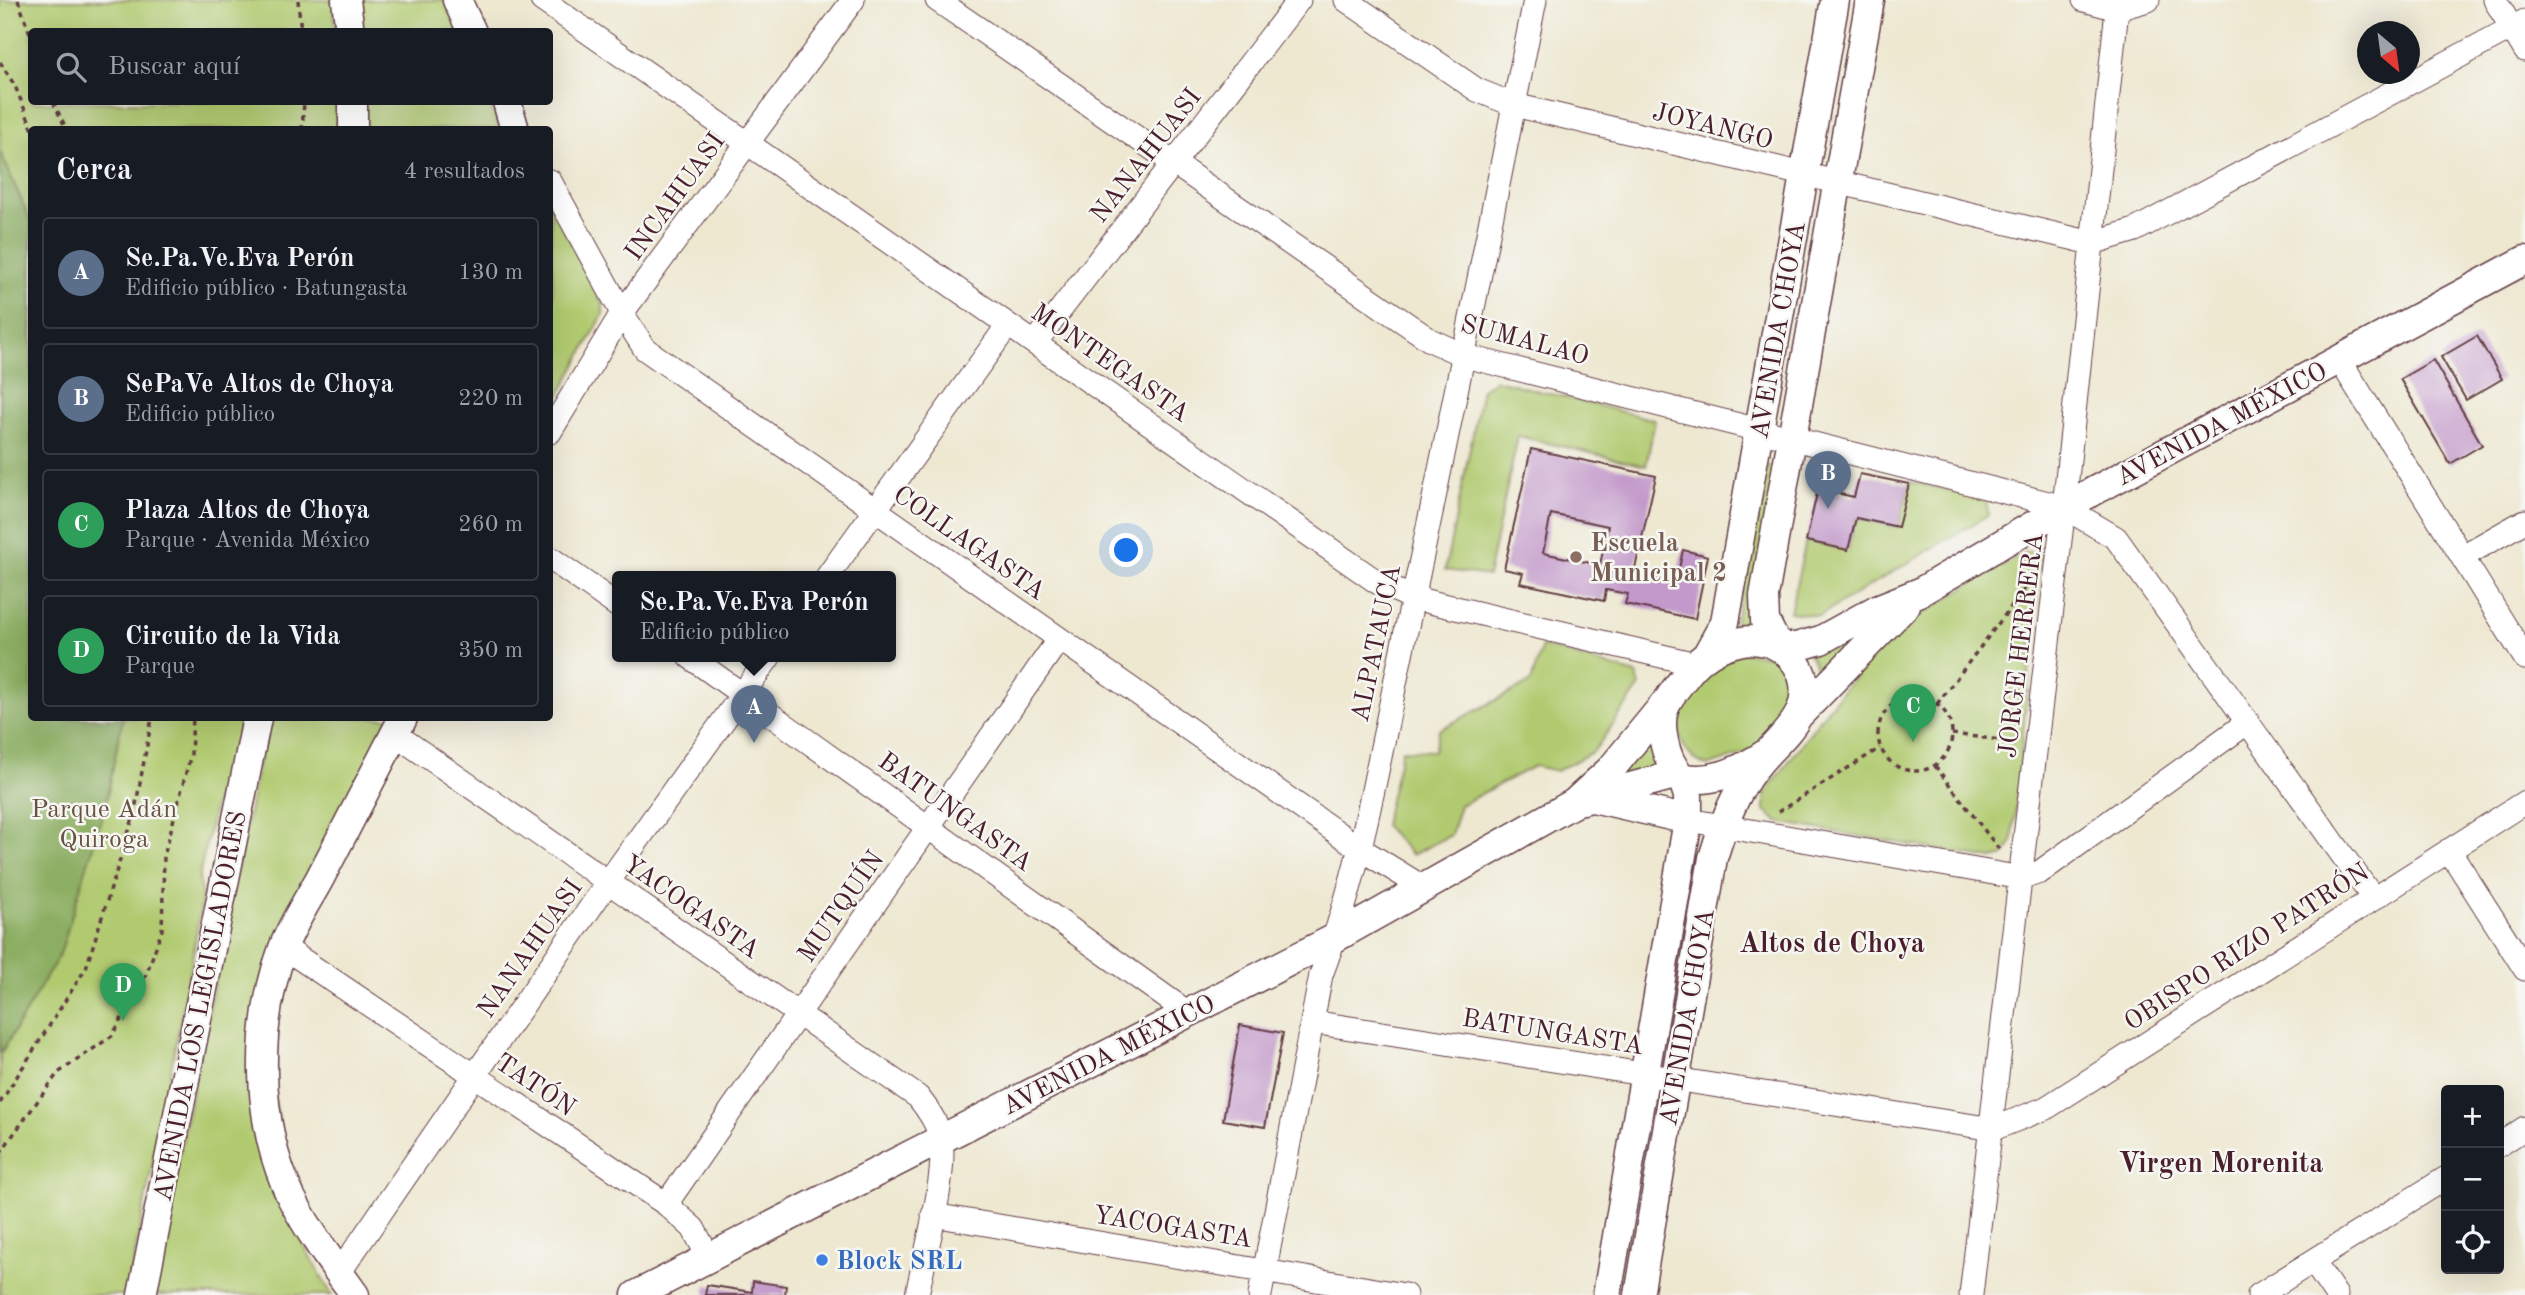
<!DOCTYPE html>
<html lang="es">
<meta charset="utf-8">
<style>
:root{--surface:#171b24;--page:#242831;--text:#f1f3f6;--muted:#9ea1a6;--line:#363941;--accent:#db2777}
body{margin:0;font-family:"Old Standard TT",serif;background:var(--page);color:var(--text)}
.controls{position:absolute;right:21px;bottom:21px;display:grid;overflow:hidden;border-radius:7px;box-shadow:0 7px 28px #0002}
.controls button{width:63px;height:63px;display:grid;place-items:center;padding:0;border:0;border-bottom:2px solid var(--line);background:var(--surface);color:var(--text);font:35px sans-serif}
.compass{position:absolute;left:2357px;top:21px;width:63px;height:63px;border-radius:50%;background:var(--surface);box-shadow:0 7px 28px #0002;rotate:151deg}
.you{position:absolute;left:1127px;top:551px;width:24px;height:24px;margin:-18px;border:5px solid #fff;border-radius:50%;background:#1a73e8;box-shadow:0 0 0 10px #1a73e833}
.badge{display:grid;place-items:center;width:46px;height:46px;border-radius:50%;background:var(--accent);color:#fff;font-size:23px;font-weight:700}
.pin{position:absolute;translate:-50% -58px;filter:drop-shadow(0 2px 4px #0008)}
.pin::after{content:'';position:absolute;top:37px;width:24px;height:21px;background:inherit;clip-path:polygon(0 0,100% 0,50% 100%)}
.popup{position:absolute;left:612px;top:571px;width:284px;height:91px;box-sizing:border-box;display:grid;place-content:center;border-radius:7px;background:var(--surface);filter:drop-shadow(0 2px 5px #0005);font-size:23px;white-space:nowrap;color:var(--muted)}
.popup b{font-size:26px;color:var(--text)}
.popup::after{content:'';position:absolute;left:50%;top:100%;margin-left:-14px;border:14px solid transparent;border-top-color:var(--surface)}
.list{margin:0;padding:0;list-style:none}
h2{display:flex;justify-content:space-between;align-items:center;height:91px;margin:0;padding:0 28px;font-size:30px}
h2 small{font-size:23px;font-weight:400;color:var(--muted)}
.list li{display:grid;grid-template-columns:46px 1fr auto;gap:21px;align-items:center;box-sizing:border-box;height:112px;margin:0 14px 14px;padding:0 14px;border:2px solid var(--line);border-radius:7px}
.list b{display:block;font-size:26px;white-space:nowrap}
.list p{margin:0;font-size:23px;white-space:nowrap;color:var(--muted)}
.list em{font-size:23px;font-style:normal;color:var(--muted)}
.icon{flex:none;width:38px;height:38px;fill:none;stroke:currentColor;stroke-width:2;stroke-linecap:round;stroke-linejoin:round}
.map{position:relative;flex:none;width:2525px;height:1295px;overflow:hidden}
.search{position:absolute;background:var(--surface);box-shadow:0 7px 28px #0002;left:28px;top:28px;width:525px;height:77px;display:flex;align-items:center;gap:18px;box-sizing:border-box;padding:0 24px;border-radius:7px;color:var(--muted);font-size:26px}
.panel{position:absolute;background:var(--surface);box-shadow:0 7px 28px #0002;left:28px;top:126px;width:525px;height:595px;border-radius:7px}
.map>svg:first-child{display:block}
.green{fill:#b1ca70;stroke:#7e744e;stroke-width:2}
.forest{fill:#8cae62;stroke:#6b6646;stroke-width:2}
.building{fill:#c299ca;fill-rule:evenodd}
.lines{fill:none;stroke-linecap:round;stroke-linejoin:round}
.minor-casing{stroke:#633d44;stroke-width:25}
.major-casing{stroke:#633d44;stroke-width:31}
.path{stroke:#633d44;stroke-width:3.5;stroke-dasharray:5 5;stroke-linecap:butt}
.minor{stroke:#fff;stroke-width:23}
.major{stroke:#fff;stroke-width:28}
.education-dot{fill:#8d6e63;stroke:#f6f6f2;stroke-width:2.5}
.shop-dot{fill:#3f7fe0;stroke:#f6f6f2;stroke-width:2.5}
.labels{text-anchor:middle;stroke-width:5;stroke-linejoin:round;paint-order:stroke}
.street-label{font-size:26px;fill:#4a1f2b;stroke:#f6f6f2}
.education-label{font-size:26px;font-weight:bold;fill:#785e54;stroke:#f6f6f2;text-anchor:start}
.park-label{font-size:26px;fill:#695240;stroke:#f6f6f2}
.shop-label{font-size:26px;font-weight:bold;fill:#366cbe;stroke:#f6f6f2;text-anchor:start}
.neighbourhood-label{font-size:28px;font-weight:bold;fill:#4a1f2b;stroke:#f6f6f2}
</style>
<div class="map">
<svg width="2525" height="1295" viewBox="0 0 2525 1295">
<rect width="100%" height="100%" fill="#f6f6f2"/>
<filter id="ink" filterUnits="userSpaceOnUse"><feTurbulence type="fractalNoise" baseFrequency=".0143" numOctaves="2"/><feDisplacementMap in="SourceGraphic" scale="14" xChannelSelector="R" yChannelSelector="G"/><feConvolveMatrix kernelMatrix="1 2 1 2 8 2 1 2 1" color-interpolation-filters="sRGB"/></filter>
<filter id="wash" filterUnits="userSpaceOnUse"><feTurbulence type="fractalNoise" baseFrequency=".00686" numOctaves="4" result="noise"/><feDisplacementMap in="SourceGraphic" scale="28" xChannelSelector="R" yChannelSelector="G"/><feGaussianBlur stdDeviation="1.57" result="paint"/><feColorMatrix in="noise" values="0 0 0 0 0 0 0 0 0 0 0 0 0 0 0 0 0 1.4 0 .05"/><feComposite in="paint" operator="in"/></filter>
<g filter="url(#wash)">
<rect width="100%" height="100%" fill="#eee8d1"/>
<path class="green" d="M0 0H332L336 31 32 32V102H338V129L32 130V718H241L229 778 216 799 199 877 202 897 192 960 127 1295H0Z
M359 0H444L460 31H362Z
M364 102H490L499 129H365Z
M550 202 603 305V315L550 413 553 286Z
M1496 380 1655 420 1646 466 1518 436 1488 576 1445 570 1482 389Z
M1766 466 1777 468 1752 624 1734 628Z
M1910 482 1986 498 1988 515 1819 616 1790 612 1806 541 1848 550 1856 518 1898 527Z
M2027 552 2041 555 2012 843 2005 856 1992 859 1778 822 1765 811V794C1802 744 1838 691 1882 647 1922 607 1979 581 2027 552Z
M1885 614 1819 685 1814 661 1808 653Z
M1542 646 1636 674 1640 686 1594 751 1557 771 1534 766 1460 805 1451 835 1412 855 1384 825 1402 750 1434 751 1439 730 1531 682Z
M1741 652 1777 657 1792 683 1789 708 1761 748 1707 766C1663 748 1679 696 1706 670 1715 662 1730 657 1741 652Z
M268 718H390L255 1005 305 1248 332 1295H151Z
M1653 728 1661 768 1614 781Z"/>
<path class="forest" d="M0 151 31 222 32 718H123L105 807 60 954 0 1055Z"/>
<g id="blocks">
<path class="building" d="M2477 336 2502 379 2466 400 2441 357Z
M2433 360 2482 445 2450 464 2400 379Z
M1531 449 1656 476 1634 573 1676 582 1683 550 1708 556 1695 619 1625 604 1628 594 1606 590 1604 601 1520 583 1523 573 1504 569ZM1551 514 1608 526 1600 565 1543 553Z
M1860 474 1909 484 1898 527 1856 518 1848 550 1806 541 1818 489 1854 497Z
M1240 1025 1283 1033 1265 1127 1223 1120Z
M753 1281 786 1286 785 1295H705L707 1285 752 1292Z"/>
</g>
</g>
<g filter="url(#ink)">
<use href="#blocks" fill-opacity="0" stroke="#633d44" stroke-width="2"/>
<g class="lines">
<defs>
<path id="minor" d="M542 0 1377 582 1413 598 1696 664
M937 0 1430 340 1465 356 2064 507 2116 538 2373 898
M1346 0 1477 90 1514 105 2092 243 2135 230 2525 21
M2084 0 2117 9 2148 0
M2495 0 2525 50
M550 181 622 313 645 349 1359 848 1424 888
M1035 343 1299 0
M2339 359 2525 658
M550 432 622 313 853 0
M2463 556 2525 521
M550 558 618 606
M827 577 1008 325
M690 657 1188 1013
M395 734 918 1097C927 1108 939 1126 941 1140 947 1176 924 1257 917 1295
M1688 820 2022 878 2040 872 2248 722
M2449 850 2525 969
M283 947 666 1204 693 1228 709 1258
M1312 1022 1993 1129 2046 1108 2525 802
M2499 1145 2525 1128
M666 1204 1059 639
M933 1215 1405 1295
M2313 1261 2336 1295
M339 1273 608 882 769 657
M1260 1295 1321 975C1363 865 1381 746 1406 631 1451 421 1493 211 1535 0
M1971 1295 2064 507 2118 0
M2259 1295 2446 1178"/>
<path id="major" d="M346 0 350 32
M457 0 472 32
M353 102V130
M507 102 515 130
M1777 644 1765 621 1764 596 1870 0
M1782 647H1796L1821 640 1877 609 1920 592 2064 507 2525 260
M1706 656 1725 622 1835 0
M1799 715 1906 605
M1593 798 1688 820
M1583 800 1678 774
M142 1295 257 718
M355 1295C332 1263 309 1232 291 1197 255 1122 255 1025 283 948 292 924 308 900 320 878 348 824 376 771 403 718
M636 1295 1335 938 1574 803 1611 769 1666 702
M1607 1295 1688 820V796L1682 777
M1639 1295 1713 858C1723 825 1734 793 1756 766 1769 749 1791 732 1800 712 1818 671 1780 631 1738 642 1719 646 1702 656 1689 672 1682 681 1673 691 1667 702 1656 722 1665 762 1682 777 1712 785 1743 769 1768 752"/>
</defs>
<use href="#minor" class="minor-casing"/>
<use href="#major" class="major-casing"/>
<path class="path" d="M18 0 32 39
M298 0 301 32
M0 62 15 86 33 130
M53 102 67 130
M302 130 304 102
M1878 734a37 37 0 1 1 74 0a37 37 0 1 1-74 0Z
M1937 704 2033 578
M1952 734 2016 742
M1935 766 2002 853
M1778 812 1880 748
M0 1103 86 968 134 815 152 718
M0 1153 58 1073 112 1036 146 975 162 930 164 856 191 754 193 718"/>
<use href="#minor" class="minor"/>
<use href="#major" class="major"/>
</g>
</g>
<circle class="education-dot" cx="1576" cy="557" r="7"/>
<circle class="shop-dot" cx="822" cy="1260" r="7"/>
<g class="labels">
<g class="street-label">
<text transform="translate(1713 125) rotate(14)" y="9">JOYANGO</text>
<text transform="translate(1145 155) rotate(-52)" y="9">NANAHUASI</text>
<text transform="translate(674 196) rotate(-54)" y="9">INCAHUASI</text>
<text transform="translate(1777 330) rotate(-80)" y="9">AVENIDA CHOYA</text>
<text transform="translate(1525 339) rotate(15)" y="9">SUMALAO</text>
<text transform="translate(1111 362) rotate(35)" y="9">MONTEGASTA</text>
<text transform="translate(2221 423) rotate(-28)" y="9">AVENIDA MÉXICO</text>
<text transform="translate(970 542) rotate(35)" y="9">COLLAGASTA</text>
<text transform="translate(1375 643) rotate(-78)" y="9">ALPATAUCA</text>
<text transform="translate(2020 645) rotate(-83)" y="9">JORGE HERRERA</text>
<text transform="translate(956 811) rotate(36)" y="9">BATUNGASTA</text>
<text transform="translate(692 906) rotate(35)" y="9">YACOGASTA</text>
<text transform="translate(840 906) rotate(-55)" y="9">MUTQUÍN</text>
<text transform="translate(2246 946) rotate(-33)" y="9">OBISPO RIZO PATRÓN</text>
<text transform="translate(529 948) rotate(-55)" y="9">NANAHUASI</text>
<text transform="translate(199 1006) rotate(-79)" y="9">AVENIDA LOS LEGISLADORES</text>
<text transform="translate(1686 1017) rotate(-80)" y="9">AVENIDA CHOYA</text>
<text transform="translate(1553 1031) rotate(9)" y="9">BATUNGASTA</text>
<text transform="translate(1108 1054) rotate(-27)" y="9">AVENIDA MÉXICO</text>
<text transform="translate(536 1084) rotate(34)" y="9">TATÓN</text>
<text transform="translate(1173 1226) rotate(9)" y="9">YACOGASTA</text>
</g>
<g class="education-label">
<text x="1590" y="551">Escuela<tspan x="1590" dy="30">Municipal 2</tspan></text>
</g>
<g class="park-label">
<text x="104" y="817">Parque Adán<tspan x="104" dy="30">Quiroga</tspan></text>
</g>
<g class="shop-label">
<text x="836" y="1269">Block SRL</text>
</g>
<g class="neighbourhood-label">
<text x="1832" y="952">Altos de Choya</text>
<text x="2221" y="1172">Virgen Morenita</text>
</g>
</g>
</svg>
<div class="controls">
<button>+</button>
<button>−</button>
<button><svg class="icon" aria-label="locate" viewBox="0 0 24 24"><circle cx="12" cy="12" r="6"/><path d="M12 2v4M12 18v4M2 12h4M18 12h4"/></svg></button>
</div>
<svg class="compass" viewBox="-18 -18 36 36"><path d="M0-13l5 13h-10z" fill="#e53935"/><path d="M0 13l5-13h-10z" fill="#9ea1a6"/></svg>
<div class="you"></div>
<div class="pin badge" style="left:754px;top:743px;background:#5c6f8a">A</div>
<div class="popup"><b>Se.Pa.Ve.Eva Perón</b>Edificio público</div>
<div class="pin badge" style="left:1828px;top:509px;background:#5c6f8a">B</div>
<div class="pin badge" style="left:1913px;top:742px;background:#2e9e5b">C</div>
<div class="pin badge" style="left:123px;top:1021px;background:#2e9e5b">D</div>
<div class="search"><svg class="icon" aria-label="search" viewBox="0 0 24 24"><circle cx="10" cy="10" r="6"/><path d="M15 15l6 6"/></svg>Buscar aquí</div>
<section class="panel">
<h2>Cerca<small>4 resultados</small></h2>
<ul class="list">
<li><span class="badge" style="background:#5c6f8a">A</span><div><b>Se.Pa.Ve.Eva Perón</b><p>Edificio público · Batungasta</p></div><em>130 m</em></li>
<li><span class="badge" style="background:#5c6f8a">B</span><div><b>SePaVe Altos de Choya</b><p>Edificio público</p></div><em>220 m</em></li>
<li><span class="badge" style="background:#2e9e5b">C</span><div><b>Plaza Altos de Choya</b><p>Parque · Avenida México</p></div><em>260 m</em></li>
<li><span class="badge" style="background:#2e9e5b">D</span><div><b>Circuito de la Vida</b><p>Parque</p></div><em>350 m</em></li>
</ul>
</section>
</div>
